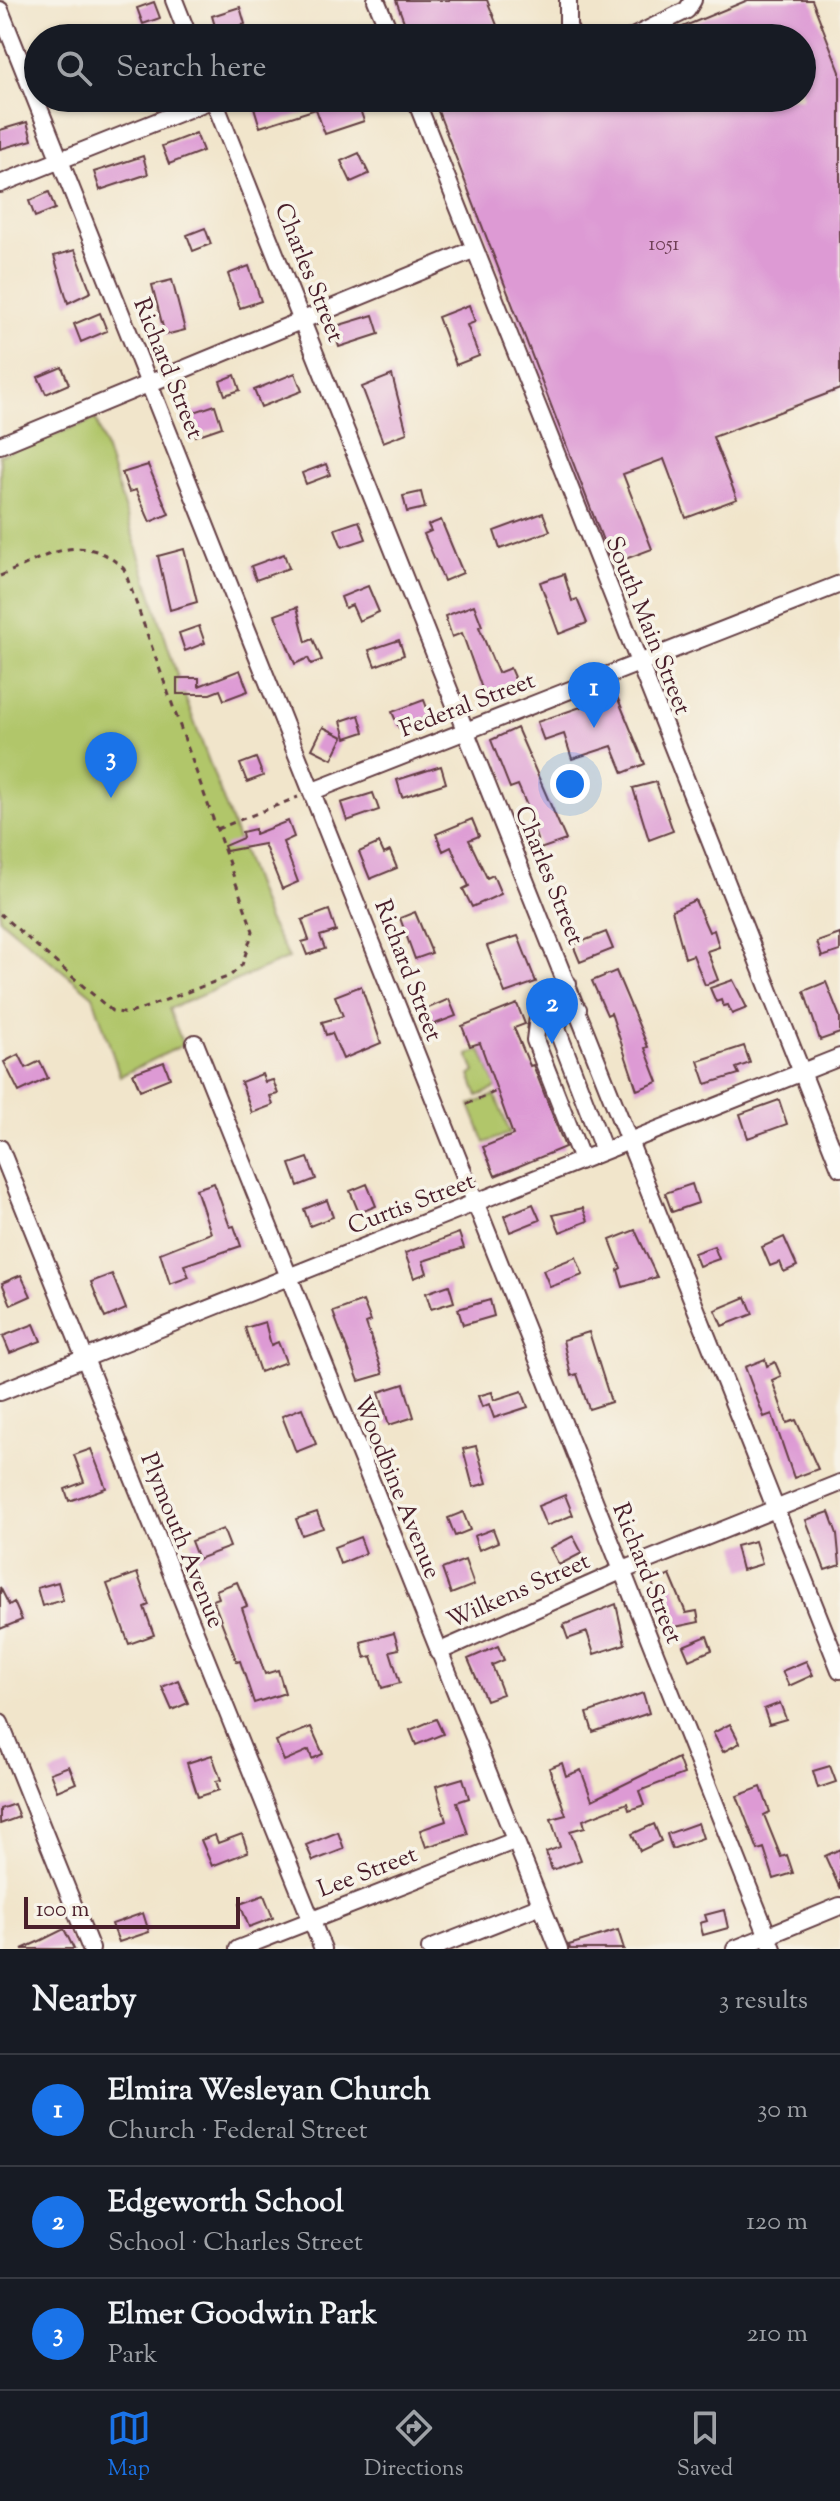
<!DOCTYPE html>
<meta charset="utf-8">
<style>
:root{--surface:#171b24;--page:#20242c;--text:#f1f3f6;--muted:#9ea1a6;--line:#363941;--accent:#1a73e8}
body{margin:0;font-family:"Sorts Mill Goudy",serif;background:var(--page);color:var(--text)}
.scale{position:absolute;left:24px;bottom:20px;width:216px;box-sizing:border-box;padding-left:8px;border:4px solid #4a1f2b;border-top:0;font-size:22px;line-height:28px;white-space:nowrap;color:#4a1f2b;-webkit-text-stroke:6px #f7f3e8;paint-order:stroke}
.you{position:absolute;left:570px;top:784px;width:28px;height:28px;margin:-20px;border:6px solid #fff;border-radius:50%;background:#1a73e8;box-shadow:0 0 0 12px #1a73e833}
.badge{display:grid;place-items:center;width:52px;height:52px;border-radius:50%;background:var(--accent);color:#fff;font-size:26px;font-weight:700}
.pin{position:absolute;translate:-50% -66px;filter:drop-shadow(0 2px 4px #0008)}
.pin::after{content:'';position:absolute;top:42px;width:28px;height:24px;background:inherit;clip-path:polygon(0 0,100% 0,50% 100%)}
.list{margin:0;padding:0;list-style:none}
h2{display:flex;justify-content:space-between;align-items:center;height:104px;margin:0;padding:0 32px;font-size:34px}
h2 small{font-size:26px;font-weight:400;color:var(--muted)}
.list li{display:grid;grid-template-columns:52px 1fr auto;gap:24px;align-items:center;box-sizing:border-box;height:112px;padding:0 32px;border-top:2px solid var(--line)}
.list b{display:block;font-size:30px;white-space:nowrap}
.list p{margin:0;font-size:26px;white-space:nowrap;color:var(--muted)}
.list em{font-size:26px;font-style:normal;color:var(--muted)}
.icon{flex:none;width:44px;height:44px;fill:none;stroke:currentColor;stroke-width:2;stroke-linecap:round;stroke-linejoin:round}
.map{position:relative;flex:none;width:840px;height:1949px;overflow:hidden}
.search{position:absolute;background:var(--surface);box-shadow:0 2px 6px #0004;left:24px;right:24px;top:24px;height:88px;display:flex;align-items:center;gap:20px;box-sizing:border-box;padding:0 28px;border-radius:44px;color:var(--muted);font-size:30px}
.sheet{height:440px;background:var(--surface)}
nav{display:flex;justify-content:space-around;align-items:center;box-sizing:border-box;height:112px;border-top:2px solid var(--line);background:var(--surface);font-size:22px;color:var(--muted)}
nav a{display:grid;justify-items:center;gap:4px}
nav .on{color:var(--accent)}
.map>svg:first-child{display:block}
.green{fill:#b1c66b;stroke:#7e724b;stroke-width:2}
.building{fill:#dd9ad4}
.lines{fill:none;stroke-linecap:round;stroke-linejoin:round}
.minor-casing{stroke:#633d43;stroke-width:20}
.path{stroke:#633d43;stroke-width:3;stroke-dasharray:6 6;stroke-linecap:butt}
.minor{stroke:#fff;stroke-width:16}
.labels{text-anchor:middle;stroke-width:7;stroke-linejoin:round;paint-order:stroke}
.number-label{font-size:20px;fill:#6f3e55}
.street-label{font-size:24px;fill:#4a1f2b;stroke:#f7f3e8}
</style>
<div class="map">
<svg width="840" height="1949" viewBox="0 0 840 1949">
<rect width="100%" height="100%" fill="#f7f3e8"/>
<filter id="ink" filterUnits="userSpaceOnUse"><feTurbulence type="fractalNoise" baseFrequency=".0125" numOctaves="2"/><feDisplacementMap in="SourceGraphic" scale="16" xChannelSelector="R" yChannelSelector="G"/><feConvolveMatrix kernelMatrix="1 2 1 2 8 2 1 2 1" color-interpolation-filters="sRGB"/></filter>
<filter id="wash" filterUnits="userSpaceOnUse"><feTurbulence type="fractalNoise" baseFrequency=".006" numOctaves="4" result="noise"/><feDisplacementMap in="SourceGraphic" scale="32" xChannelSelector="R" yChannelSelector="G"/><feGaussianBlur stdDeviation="1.8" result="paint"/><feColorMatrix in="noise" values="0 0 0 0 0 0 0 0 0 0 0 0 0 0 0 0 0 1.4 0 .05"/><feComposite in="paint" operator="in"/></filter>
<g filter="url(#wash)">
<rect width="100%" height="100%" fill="#f1e5cb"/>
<path class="green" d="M96 419 178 678 267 918 289 958 169 1009 183 1045 120 1076 93 996 0 919V455Z
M481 1050 497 1088 478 1096 470 1075 475 1072 468 1055Z
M495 1095 510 1133 485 1143 470 1105Z"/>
<g id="blocks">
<path class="building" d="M396 0H487L502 38H410Z
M748 0H812L840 72V389L713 437 737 499 686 518 664 459 623 474 652 549 612 564 433 98H802V38H656Z
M154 2 160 18 143 24 137 8Z
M240 7 245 24 217 33 212 16Z
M272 98H356L364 121 325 134 316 109 260 127 253 104Z
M27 122 32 140 0 149V130Z
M196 133 203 151 169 164 162 146Z
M359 153 369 174 351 182 341 161Z
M143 156 148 174 100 190 94 172Z
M49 192 55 209 35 217 29 201Z
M205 228 211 244 193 251 187 235Z
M75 250 91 292 68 303 54 256Z
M249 266 261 301 240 308 228 274Z
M172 280 185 330 165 335 152 285Z
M469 305 475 322 467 325 479 356 456 365 438 317Z
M100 313 107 331 81 342 74 324Z
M373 315 379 334 339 347 333 327Z
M62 367 69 384 46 394 38 377Z
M295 373 302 391 261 407 254 390Z
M235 375 240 390 225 395 220 381Z
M392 375 407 433 383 442 362 387Z
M215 405 222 427 196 436 188 414Z
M326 464 330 475 306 484 302 473Z
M148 465 169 514 150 522 136 490 129 492 122 473Z
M421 492 425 508 407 512 403 496Z
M543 513 550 531 500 549 494 531Z
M441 520 463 573 444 581 424 534 431 531 428 525Z
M359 521 366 539 342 547 335 529Z
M184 549 197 602 170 610 158 556Z
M284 554 289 568 256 580 251 566Z
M564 574 572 601 577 599 587 623 559 634 540 582Z
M368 586 379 612 359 621 352 605 345 608 341 597Z
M474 605 482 626 479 627 498 673 510 668 517 684 485 697 462 633 452 637 445 616Z
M297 607 306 642 313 639 322 660 311 664 308 658 295 664 275 615Z
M199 626 205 643 185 651 179 633Z
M399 640 404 655 375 666 369 650Z
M240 670 248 691 224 700 220 690 210 694H177V678H199V686Z
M613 687 645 764 623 773 612 746 572 759 564 734 544 741 537 722 598 701 596 693Z
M424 700 430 716 399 728 392 712Z
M359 715 364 732 346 738 341 721Z
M323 727 343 737 332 759 312 749Z
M517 728 566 840 540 849 534 830 537 829 518 785 510 788 491 740Z
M256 758 263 776 247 782 240 764Z
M441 766 446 783 402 797 397 780Z
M656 782 673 831 649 840 633 788Z
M373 793 379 810 347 821 341 803Z
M472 819 479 836 469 840 487 878 493 875 501 894 472 907 463 889 469 886 451 847 443 851 436 834Z
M288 821 294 837 283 842 298 882 282 889 264 844 226 851 224 846 243 838 242 832 255 829V834Z
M379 843 384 854 390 851 397 868 370 879 359 852Z
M695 900 709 932 714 930 719 947 707 951 718 980 705 985 693 955 685 958 672 910Z
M329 910 336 931 320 936 325 949 307 955 302 942 309 940 302 920Z
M415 912 432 953 415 959 400 918Z
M606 932 613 949 580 962 573 945Z
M840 934V951L822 957 817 942Z
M518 936 536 982 505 993 487 946Z
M616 971 648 1047 645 1048 658 1082 637 1090 611 1013 607 1015 592 981Z
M733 980 747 1008 732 1014 728 1005 723 1006 721 1000 716 1002 710 988Z
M826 982 840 1017V1033L820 1040 804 991Z
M361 986 381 1043 343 1059 332 1033 326 1035 322 1022 343 1016 335 996Z
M449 999 456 1016 432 1025 426 1009Z
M517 1004 525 1024 514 1028 530 1066 533 1065 565 1147 495 1176 483 1147 513 1135 480 1043 470 1046 462 1026Z
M744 1046 750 1063 736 1068 739 1074 706 1084 698 1061Z
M19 1054 26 1068 40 1061 48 1078 19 1092 4 1062Z
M164 1062 170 1078 140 1090 133 1073Z
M262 1074 265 1082 273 1080 278 1094 270 1096 273 1105 252 1113 241 1082Z
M779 1100 787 1124 748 1138 740 1114Z
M308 1158 316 1179 298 1186 290 1164Z
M214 1183 230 1227 234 1226 241 1246 184 1265 189 1277 170 1284 160 1253 211 1233 196 1189Z
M367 1184 376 1206 359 1213 350 1191Z
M692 1184 698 1203 672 1212 665 1193Z
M327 1200 333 1217 310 1226 304 1209Z
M533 1204 540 1220 510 1232 504 1216Z
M583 1208 588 1221 560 1232 553 1215Z
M635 1230 657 1277 623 1287 618 1270 621 1268 610 1240Z
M459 1233 464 1248 423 1261 427 1273 414 1278 405 1253Z
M784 1237 797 1266 784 1272 780 1262 770 1266 762 1247Z
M714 1246 719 1259 699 1266 694 1253Z
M576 1257 583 1275 550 1287 543 1270Z
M112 1274 126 1309 105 1318 91 1282Z
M21 1275 31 1296 11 1305 2 1283Z
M449 1285 454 1302 431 1309 426 1293Z
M746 1297 753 1314 722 1326 715 1310Z
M490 1300 494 1316 463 1325 458 1309Z
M363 1301 371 1321 366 1323 383 1374 359 1381 333 1312Z
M265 1322 271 1345 278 1342 286 1362 260 1372 245 1328Z
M34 1324 41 1341 10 1353 3 1336Z
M589 1332 611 1402 589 1409 577 1374 571 1376 563 1340Z
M765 1359 767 1366 775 1362 781 1376 772 1380 787 1423 796 1420 818 1469 794 1478 772 1414 764 1417 745 1367Z
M404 1384 414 1417 389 1425 379 1392Z
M522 1391 528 1407 494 1418 489 1404 482 1407 478 1396 492 1392 494 1400Z
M302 1408 316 1444 296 1452 282 1416Z
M476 1446 487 1483 473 1487 463 1449Z
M91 1449 106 1488 69 1501 65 1489 84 1482 74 1455Z
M565 1495 573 1515 546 1526 538 1506Z
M317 1512 323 1528 302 1535 296 1519Z
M463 1512 470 1530 455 1536 448 1518Z
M829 1512 837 1534 840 1565 825 1570 806 1520Z
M223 1529 230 1547 198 1559 191 1541Z
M493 1529 498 1542 479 1550 474 1536Z
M573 1536 582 1553 559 1565 550 1548Z
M360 1537 366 1553 340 1564 334 1547Z
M755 1541 762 1564 742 1570 736 1546Z
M465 1560 474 1585 451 1594 442 1569Z
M137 1573 149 1605 144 1607 154 1635 129 1644 107 1584Z
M670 1575 686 1613 697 1611 699 1622 670 1628 664 1603 661 1605 652 1583Z
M58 1582 63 1600 42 1606 37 1588Z
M237 1582 247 1606 242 1608 265 1674 278 1670 285 1693 254 1703 240 1661 237 1662 213 1600 219 1598 216 1590Z
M0 1587 9 1605 14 1602 22 1620 0 1629Z
M616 1604 625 1644 594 1654 587 1632 568 1639 563 1625Z
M394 1633 399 1649 390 1651 400 1683 382 1688 372 1656 365 1658 361 1642Z
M707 1636 712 1650 689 1660 683 1646Z
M498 1646 504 1660 492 1665 503 1694 486 1700 468 1659Z
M806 1661 813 1675 789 1686 782 1671Z
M178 1680 188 1703 172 1710 162 1687Z
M643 1693 649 1713 593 1732 587 1713Z
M780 1703 786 1719 769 1724 764 1709Z
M436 1719 443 1734 416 1745 410 1730Z
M730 1724 740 1743 723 1752 713 1733Z
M311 1727 323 1754 312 1759 309 1750 284 1761 276 1741Z
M212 1755 221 1780 216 1781 219 1790 198 1797 187 1763Z
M678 1758 684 1774 639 1791 644 1805 629 1810 627 1803 583 1820 585 1827 570 1831 581 1860 552 1870 546 1852 560 1847 551 1819 566 1815 549 1768 562 1763 566 1776 581 1770 592 1800Z
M69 1766 76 1783 57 1791 50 1773Z
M830 1766 836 1782 818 1788 813 1771Z
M463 1778 469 1798 457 1802 468 1834 426 1847 420 1830 446 1821 436 1786Z
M761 1787 770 1812 764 1815 781 1857 787 1855 793 1873 774 1879 764 1848 758 1850 737 1796Z
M14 1804 19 1817 0 1824V1809Z
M698 1823 703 1838 672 1849 667 1834Z
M654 1824 661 1841 640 1851 632 1834Z
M338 1832 344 1849 313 1861 306 1845Z
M242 1834 248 1852 212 1866 201 1840 215 1835 218 1843Z
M840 1849V1889L825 1856Z
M264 1895 273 1918 249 1927 240 1904Z
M724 1910 728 1928 703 1935 700 1923 707 1921 705 1915Z
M143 1913 149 1932 119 1942 112 1924Z
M64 1929 74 1949H22L42 1940Z
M618 1930 624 1949H570L569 1945Z"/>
</g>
</g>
<g filter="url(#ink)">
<use href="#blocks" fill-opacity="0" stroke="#633d43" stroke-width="2"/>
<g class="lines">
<defs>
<path id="minor" d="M174 0 189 38
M376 0 392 38
M568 0V27L574 38
M0 10 773 1949
M362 38 387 27
M631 38 687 10 693 0
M213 98 840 1670
M415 98 840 1168
M0 184 216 98
M0 445 475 249
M313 791 840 584
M568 984 538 1017 535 1040 582 1160
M578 1009 561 1015 557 1029 604 1151
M195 1043 559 1949
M0 1148 323 1949
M0 1392 840 1057
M438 1652 621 1571 840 1483
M0 1723 91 1949
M238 1949 514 1841
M430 1949 541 1905
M735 1949 840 1906"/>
</defs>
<use href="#minor" class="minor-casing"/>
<path class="path" d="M0 576C46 557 82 528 124 569L253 931 242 965 230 976 128 1014 112 1011 0 914
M217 829 298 797
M467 1104 499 1090"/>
<use href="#minor" class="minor"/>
</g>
</g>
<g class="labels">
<g class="number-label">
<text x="664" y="250">1051</text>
</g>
<g class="street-label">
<text transform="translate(310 272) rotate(68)" y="8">Charles Street</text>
<text transform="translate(169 368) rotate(68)" y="8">Richard Street</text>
<text transform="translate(649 625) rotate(68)" y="8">South Main Street</text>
<text transform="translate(467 704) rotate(-21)" y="8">Federal Street</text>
<text transform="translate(550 875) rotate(68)" y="8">Charles Street</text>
<text transform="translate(409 970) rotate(69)" y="8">Richard Street</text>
<text transform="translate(411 1203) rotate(-21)" y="8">Curtis Street</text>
<text transform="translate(398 1487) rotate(68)" y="8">Woodbine Avenue</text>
<text transform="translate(183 1540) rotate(68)" y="8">Plymouth Avenue</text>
<text transform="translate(648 1573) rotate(68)" y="8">Richard Street</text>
<text transform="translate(518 1590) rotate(-24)" y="8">Wilkens Street</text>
<text transform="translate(367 1871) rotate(-21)" y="8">Lee Street</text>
</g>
</g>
</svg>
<div class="scale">100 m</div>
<div class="you"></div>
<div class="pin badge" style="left:594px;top:728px">1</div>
<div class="pin badge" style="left:552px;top:1044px">2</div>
<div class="pin badge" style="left:111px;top:798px">3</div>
<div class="search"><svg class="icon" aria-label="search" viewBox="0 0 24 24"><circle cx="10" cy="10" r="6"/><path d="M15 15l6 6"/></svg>Search here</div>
</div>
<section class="sheet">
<h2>Nearby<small>3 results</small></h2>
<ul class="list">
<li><span class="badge">1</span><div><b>Elmira Wesleyan Church</b><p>Church · Federal Street</p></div><em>30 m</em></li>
<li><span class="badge">2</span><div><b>Edgeworth School</b><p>School · Charles Street</p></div><em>120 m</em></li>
<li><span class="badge">3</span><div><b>Elmer Goodwin Park</b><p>Park</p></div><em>210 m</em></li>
</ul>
</section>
<nav>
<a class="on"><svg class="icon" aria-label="map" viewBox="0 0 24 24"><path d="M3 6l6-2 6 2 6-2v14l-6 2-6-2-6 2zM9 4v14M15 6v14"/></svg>Map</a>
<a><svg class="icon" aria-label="directions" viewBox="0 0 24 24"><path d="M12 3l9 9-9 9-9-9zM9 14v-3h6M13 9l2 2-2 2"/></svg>Directions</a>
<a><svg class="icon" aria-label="saved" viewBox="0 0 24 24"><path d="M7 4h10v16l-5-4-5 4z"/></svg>Saved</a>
</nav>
